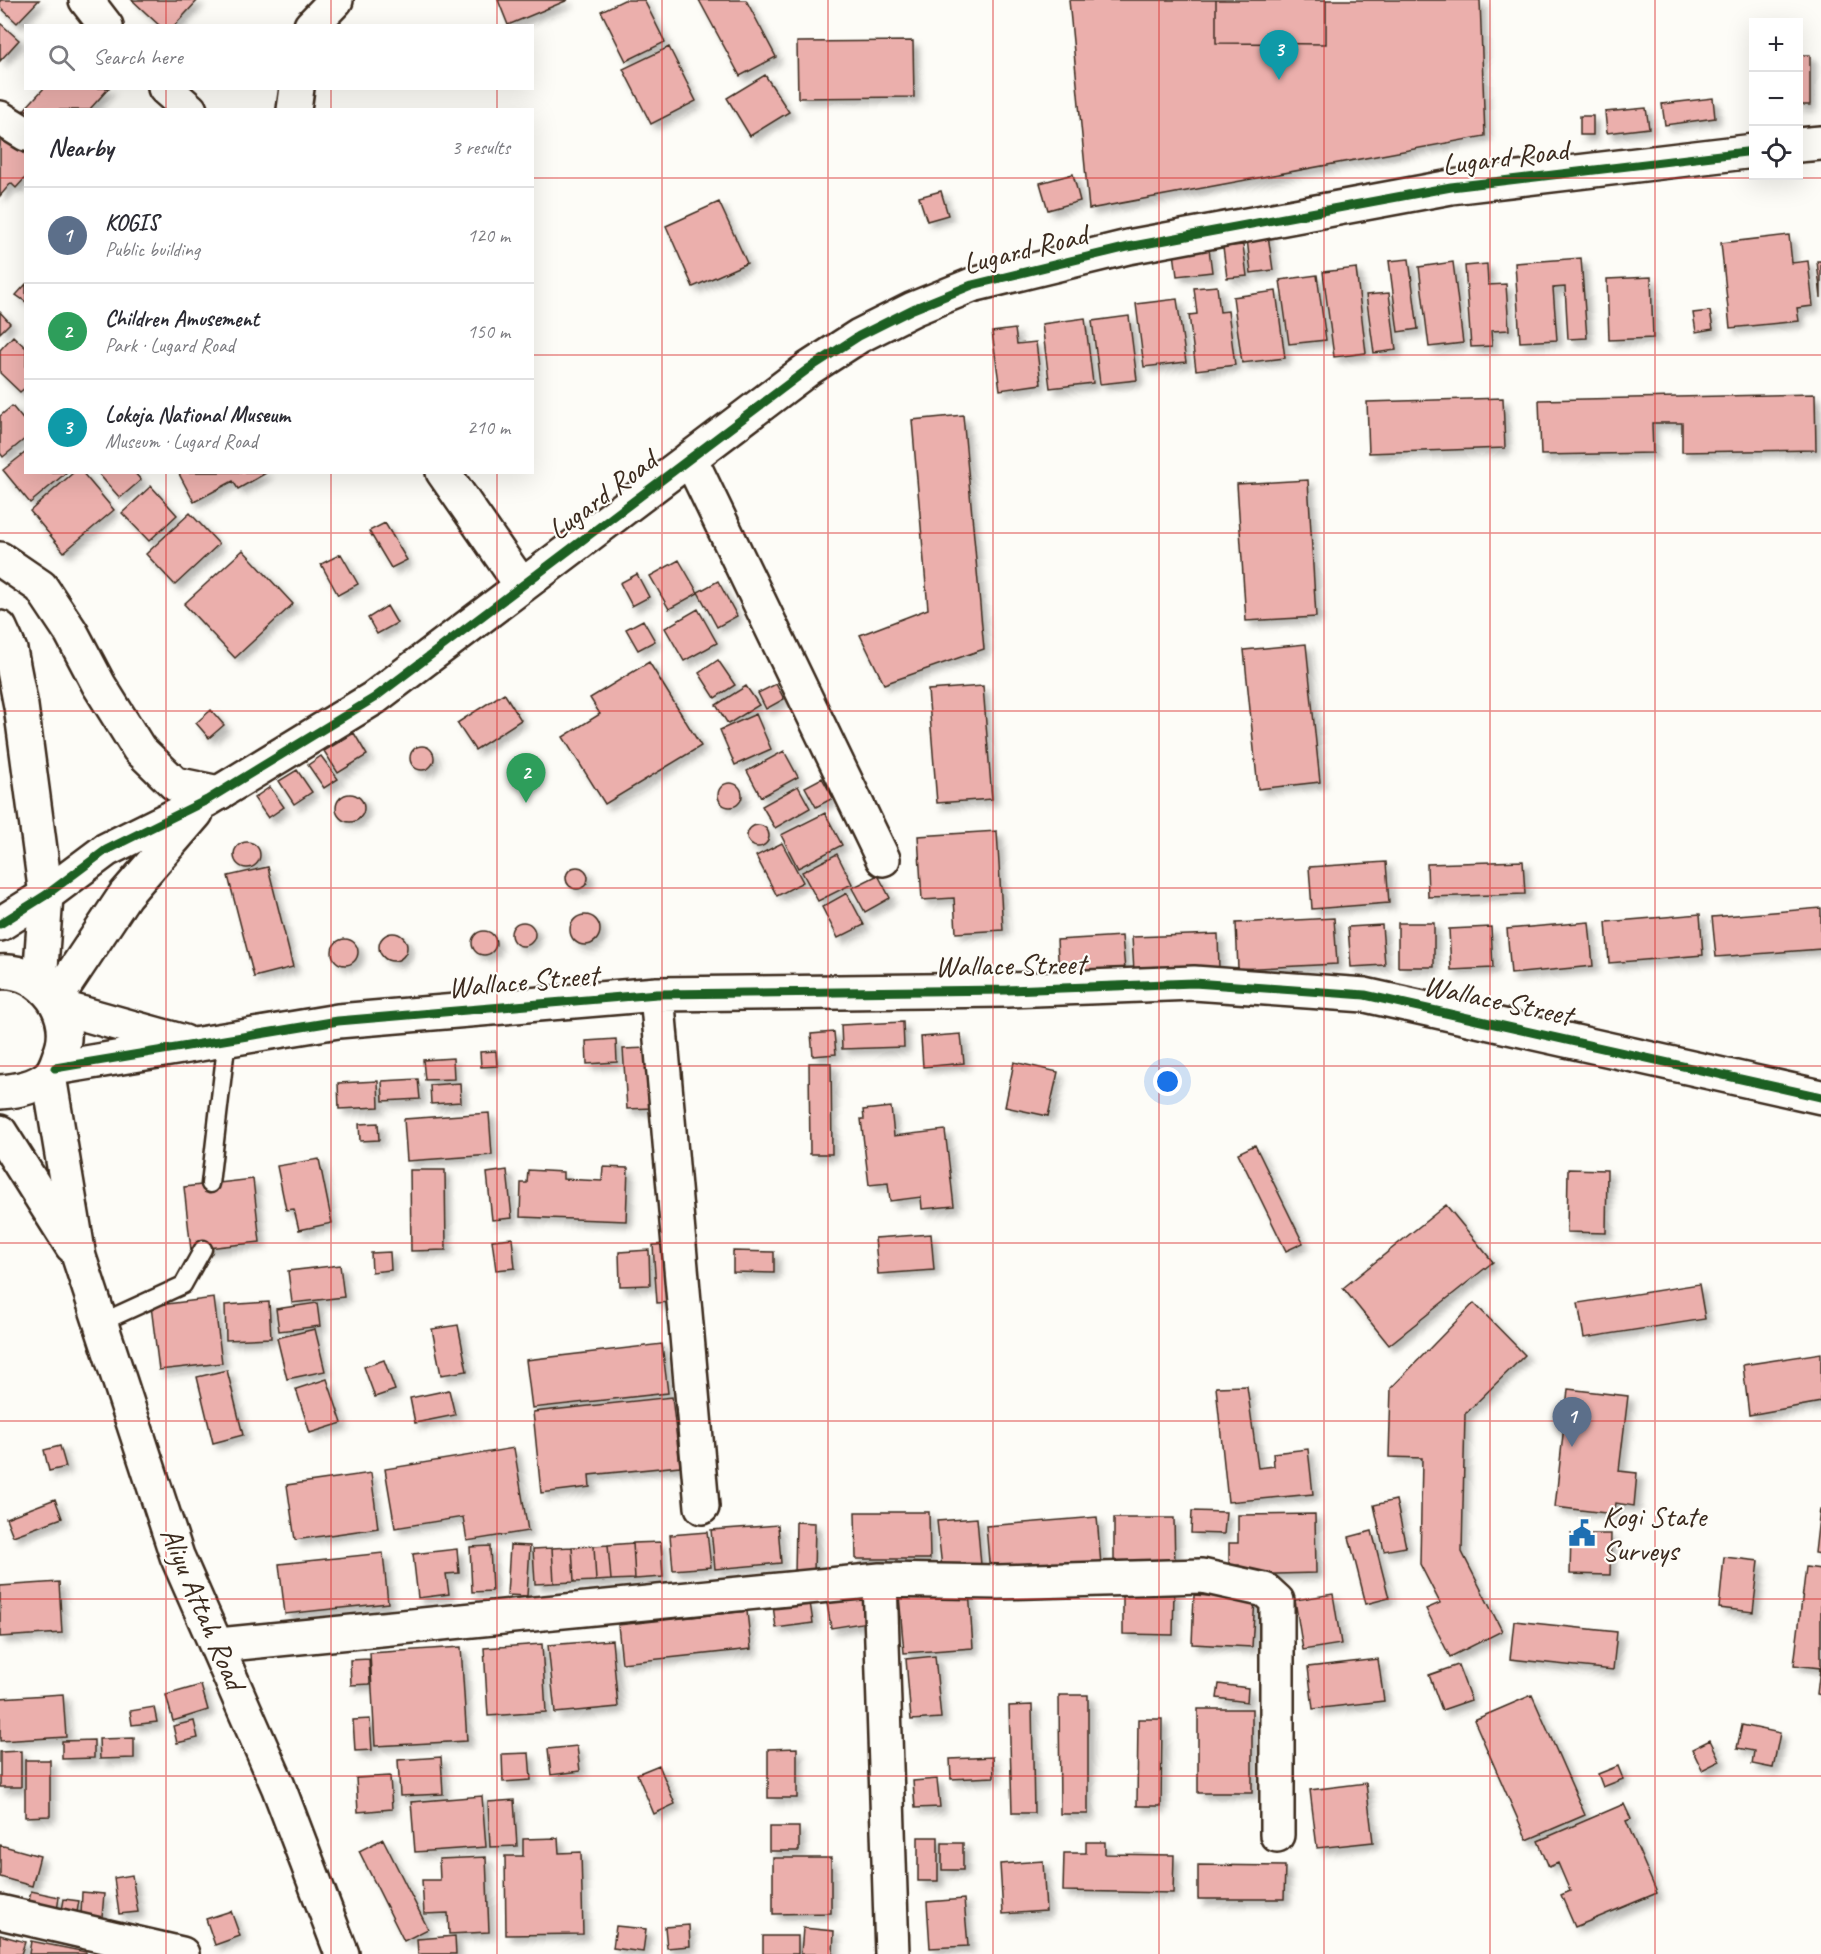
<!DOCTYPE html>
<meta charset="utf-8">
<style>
:root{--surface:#fff;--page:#f2f2f3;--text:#2b2b33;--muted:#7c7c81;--line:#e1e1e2;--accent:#111827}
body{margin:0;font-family:Caveat,sans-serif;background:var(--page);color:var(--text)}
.controls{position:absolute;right:18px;top:18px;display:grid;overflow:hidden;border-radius:0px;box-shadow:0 6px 24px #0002}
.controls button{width:54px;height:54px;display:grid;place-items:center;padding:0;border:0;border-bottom:2px solid var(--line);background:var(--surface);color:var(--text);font:30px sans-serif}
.you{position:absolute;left:1168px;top:1082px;width:21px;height:21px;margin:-15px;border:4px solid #fff;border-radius:50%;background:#1a73e8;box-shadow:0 0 0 9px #1a73e833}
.badge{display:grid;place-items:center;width:39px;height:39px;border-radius:50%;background:var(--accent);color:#fff;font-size:20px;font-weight:700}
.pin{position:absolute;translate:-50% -50px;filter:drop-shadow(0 2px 3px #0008)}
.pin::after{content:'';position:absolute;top:32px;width:21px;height:18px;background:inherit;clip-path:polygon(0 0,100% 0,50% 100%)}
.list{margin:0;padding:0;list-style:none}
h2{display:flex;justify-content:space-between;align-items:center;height:78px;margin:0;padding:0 24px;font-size:26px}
h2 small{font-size:20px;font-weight:400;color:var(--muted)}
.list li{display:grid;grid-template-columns:39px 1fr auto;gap:18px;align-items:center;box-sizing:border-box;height:96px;padding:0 24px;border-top:2px solid var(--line)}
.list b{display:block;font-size:22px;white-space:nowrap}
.list p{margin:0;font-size:20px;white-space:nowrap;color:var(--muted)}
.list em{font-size:20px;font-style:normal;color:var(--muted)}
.icon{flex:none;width:33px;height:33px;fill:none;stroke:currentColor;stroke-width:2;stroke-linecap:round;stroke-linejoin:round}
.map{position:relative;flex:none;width:1821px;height:1954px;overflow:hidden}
.search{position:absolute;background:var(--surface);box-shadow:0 6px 24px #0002;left:24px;top:24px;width:510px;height:66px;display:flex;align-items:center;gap:15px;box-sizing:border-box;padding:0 21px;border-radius:0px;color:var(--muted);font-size:22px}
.panel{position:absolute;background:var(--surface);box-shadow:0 6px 24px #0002;left:24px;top:108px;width:510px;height:366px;border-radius:0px}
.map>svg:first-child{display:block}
.building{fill:#ebafac;stroke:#3b2a1e;stroke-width:1.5;filter:url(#shadow)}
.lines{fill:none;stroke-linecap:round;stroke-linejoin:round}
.lane-casing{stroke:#3b2a1e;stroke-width:21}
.street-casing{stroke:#3b2a1e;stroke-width:38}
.secondary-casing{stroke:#3b2a1e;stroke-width:38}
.primary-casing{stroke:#3b2a1e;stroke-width:38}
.lane{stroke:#fdfcf7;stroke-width:16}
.street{stroke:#fdfcf7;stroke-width:33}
.secondary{stroke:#fdfcf7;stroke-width:33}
.primary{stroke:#fdfcf7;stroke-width:33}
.cycleway-casing{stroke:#fdfcf7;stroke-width:13}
.cycleway{stroke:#1b5e20;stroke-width:9}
.grid{fill:none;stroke:#d62828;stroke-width:1.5;stroke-opacity:0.55}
.labels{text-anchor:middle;stroke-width:4.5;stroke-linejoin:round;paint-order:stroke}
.street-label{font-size:30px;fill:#3b2a1e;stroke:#fdfcf7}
.poi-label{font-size:30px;fill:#3b2a1e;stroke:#fdfcf7;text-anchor:start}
</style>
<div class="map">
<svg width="1821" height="1954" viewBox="0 0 1821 1954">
<defs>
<filter id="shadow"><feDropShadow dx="5.5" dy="5.5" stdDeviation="3" flood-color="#0004"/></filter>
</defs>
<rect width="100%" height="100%" fill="#fdfcf7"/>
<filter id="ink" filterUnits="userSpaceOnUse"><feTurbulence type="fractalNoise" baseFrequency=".0167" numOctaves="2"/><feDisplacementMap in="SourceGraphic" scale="12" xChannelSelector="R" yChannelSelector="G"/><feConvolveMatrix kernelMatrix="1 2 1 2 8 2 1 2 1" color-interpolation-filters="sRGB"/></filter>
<g filter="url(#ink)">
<path class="building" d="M0 0H39L17 23 0 7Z
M132 0H198L174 26H160Z
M498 0H568L508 25Z
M624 0H644L665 42 626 61 601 11Z
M699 0H746L776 57 740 76Z
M1069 0H1480L1485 136 1089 209Z
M1216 0H1326V44L1216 43Z
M0 23 19 40 0 61Z
M913 41 914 97 798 98 797 42Z
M669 47 696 101 651 124 623 69Z
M1798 55H1810V105H1798Z
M765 75 789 112 750 136 727 98Z
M44 88H109L89 110H26V113L23 111Z
M1713 98 1715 118 1665 125 1662 104Z
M1646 108 1649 128 1607 133 1605 112Z
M1580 116H1593V135H1580Z
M0 134 26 155V177L16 188 11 183 0 196Z
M1073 174 1080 201 1048 210 1040 183Z
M941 191 948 215 927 221 919 197Z
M719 202 747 263 693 287 666 226Z
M1267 228 1273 270 1251 273 1246 230Z
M1789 235 1792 263 1808 261 1813 306 1797 308 1799 321 1730 328 1721 243Z
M1208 241 1212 272 1177 276 1173 245Z
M1243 245 1247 276 1227 278 1223 247Z
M1581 258 1587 338 1568 339 1565 287 1553 288 1557 340 1520 342 1515 263Z
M1409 259 1418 329 1398 332 1389 261Z
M1817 261H1821V298Z
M1453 262 1463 343 1429 347 1419 267Z
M1487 264 1488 285 1506 284 1509 330 1491 331 1492 346 1471 347 1465 266Z
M1356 268 1366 353 1334 357 1323 272Z
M1317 275 1326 340 1289 344 1280 280Z
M1651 277 1653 338 1609 340 1607 279Z
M26 284V302L16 295Z
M1217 286 1220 312 1228 311 1235 365 1196 370 1189 315 1197 314 1194 288Z
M1276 291 1285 358 1242 363 1233 297Z
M1389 293 1396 350 1374 353 1366 295Z
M1177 299 1186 362 1144 367 1136 304Z
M1710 311 1713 329 1696 332 1693 313Z
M0 312 10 323 0 333Z
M1129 316 1137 380 1100 384 1092 321Z
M1085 318 1093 383 1050 388 1042 324Z
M1015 329 1017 344 1036 342 1041 384 1000 390 992 332Z
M13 336 26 348V387L20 392 0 373V350Z
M1815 394 1816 450 1682 452V423H1652L1653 453 1541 455 1539 400Z
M1503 398 1505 448 1369 453 1367 402Z
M12 406 26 423V438L3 457 0 453V416Z
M963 415 984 649 884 684 860 635 928 609 912 420Z
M26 452V472H67L30 503 3 470Z
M74 472H82L114 510 64 552 30 511Z
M97 472H134L141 480 120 498Z
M178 472H266V473L238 489 233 481 194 502Z
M1308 480 1316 617 1246 621 1237 484Z
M151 486 177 515 149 541 122 513Z
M190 513 219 544 175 585 146 554Z
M385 523 407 560 391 568 369 531Z
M243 550 293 604 235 658 184 604Z
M341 554 358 584 338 595 321 564Z
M679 560 698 593 669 609 650 576Z
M637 574 649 597 632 606 620 583Z
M718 581 737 616 717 627 698 592Z
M387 606 397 623 377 634 368 618Z
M698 609 717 643 684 661 665 628Z
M643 620 655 641 638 650 626 629Z
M1306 644 1320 782 1258 789 1244 650Z
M718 660 735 685 715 698 699 673Z
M649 662 701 746 605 804 563 737 600 714 590 698Z
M776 684 784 699 766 709 758 693Z
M746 686 759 705 728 724 716 705Z
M983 686 992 799 937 803 928 690Z
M504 693 521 720 475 750 457 723Z
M211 710 224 725 209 738 196 723Z
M756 714 771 749 735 765 720 730Z
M354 733 367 755 338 773 324 751Z
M410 758a12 12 0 1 1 24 0a12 12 0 1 1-24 0Z
M784 751 798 777 761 797 747 771Z
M321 756 338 779 324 788 308 765Z
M297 770 312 792 294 804 279 781Z
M822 778 833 798 816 807 805 787Z
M718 795a12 12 0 1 1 24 0a12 12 0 1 1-24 0Z
M798 786 810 808 775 828 762 806Z
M270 787 284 807 268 818 254 798Z
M336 808a14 14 0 1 1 28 0a14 14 0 1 1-28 0Z
M825 813 842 845 798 868 781 835Z
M747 836a11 11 0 1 1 22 0a11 11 0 1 1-22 0Z
M997 831 1003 930 956 933 954 898 922 900 918 836Z
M234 855a13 13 0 1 1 26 0a13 13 0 1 1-26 0Z
M782 843 803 882 777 896 756 856Z
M837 854 852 884 818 901 802 872Z
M1523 861 1525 894 1428 897 1427 864Z
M1386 862 1389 903 1312 909 1309 867Z
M566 878a11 11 0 1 1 22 0a11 11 0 1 1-22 0Z
M268 867 293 967 254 977 228 876Z
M878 875 890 898 865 912 852 888Z
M847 893 864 925 838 938 822 907Z
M1821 908V949L1716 957 1712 917Z
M1700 914 1703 955 1609 963 1606 922Z
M570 930a15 15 0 1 1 30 0a15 15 0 1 1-30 0Z
M1334 918 1337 964 1238 969 1236 923Z
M511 934a12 12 0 1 1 24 0a12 12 0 1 1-24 0Z
M1589 922 1593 966 1511 974 1507 929Z
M1398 923H1434V967H1398Z
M1382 925 1385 965 1351 967 1348 927Z
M1491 927 1493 968 1451 970 1449 929Z
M472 943a12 12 0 1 1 24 0a12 12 0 1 1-24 0Z
M379 947a14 14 0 1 1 28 0a14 14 0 1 1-28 0Z
M1218 934 1219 969 1134 972 1132 937Z
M1122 936 1125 970 1059 976 1057 940Z
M332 952a13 13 0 1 1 26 0a13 13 0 1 1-26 0Z
M903 1022 904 1047 842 1049 841 1025Z
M834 1032 836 1054 813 1056 811 1034Z
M961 1034 964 1063 923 1067 921 1037Z
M616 1039 617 1062 587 1064 586 1041Z
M648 1048 652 1108 627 1109 623 1049Z
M496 1051 497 1066 481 1067 480 1052Z
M453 1058 454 1079 425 1080 423 1060Z
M1014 1062 1058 1072 1048 1116 1005 1107Z
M809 1063H831L832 1154H810Z
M418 1079 420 1099 383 1101 382 1081Z
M378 1081 379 1107 339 1109 338 1083Z
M460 1083 461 1102 431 1104 430 1085Z
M891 1107 894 1136 945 1130 954 1206 922 1209 921 1197 890 1201 888 1183 869 1185 861 1119H864L863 1110Z
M489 1113 492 1155 407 1161 404 1119Z
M378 1123 379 1140 360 1141 359 1124Z
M1255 1145 1303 1243 1286 1251 1238 1153Z
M319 1159 332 1223 299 1230 294 1209 286 1210 277 1166Z
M603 1167 628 1168 626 1221 520 1217 521 1183H527L528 1170 563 1172V1179L602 1181Z
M1568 1169 1607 1170 1606 1233 1567 1232Z
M410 1170H445L446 1250 411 1251Z
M507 1170 512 1218 492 1220 487 1173Z
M253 1179 260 1242 191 1250 184 1187Z
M1446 1205 1493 1262 1389 1345 1343 1288Z
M931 1234 934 1270 878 1274 875 1238Z
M512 1238 515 1268 496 1270 492 1240Z
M667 1244 672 1302 657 1303 653 1245Z
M649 1250 650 1285 620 1286 619 1252Z
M733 1251 774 1252V1273L733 1272Z
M390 1252 391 1270 372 1272 371 1253Z
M340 1265 344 1297 292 1303 288 1271Z
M1699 1284 1705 1319 1584 1338 1578 1303Z
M214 1298 222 1363 159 1370 151 1306Z
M269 1302 271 1338 226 1340 225 1305Z
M317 1303 320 1326 279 1331 276 1309Z
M1474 1303 1525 1355 1465 1414 1462 1552 1502 1631 1450 1657 1426 1609 1440 1603 1420 1564 1422 1458 1389 1457 1391 1388Z
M458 1325 467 1371 441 1375 432 1329Z
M315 1329 325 1371 287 1379 277 1338Z
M662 1344 668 1393 532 1408 526 1360Z
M1821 1353V1402L1749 1415 1743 1365Z
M384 1360 395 1390 375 1397 364 1367Z
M227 1370 243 1435 213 1443 197 1377Z
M327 1379 342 1423 310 1433 296 1389Z
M1247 1386 1258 1468 1274 1466 1273 1453 1308 1449 1313 1494 1228 1502 1216 1387Z
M1568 1389 1628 1396 1619 1471 1637 1473 1634 1506 1616 1503 1614 1514 1555 1507Z
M449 1390 455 1415 415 1423 410 1398Z
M672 1397 680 1466 589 1475 590 1487 541 1493 533 1412Z
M60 1446 66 1467 49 1471 44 1450Z
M514 1448 528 1531 467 1541 463 1517 395 1528 385 1469Z
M371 1473 378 1528 295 1540 287 1485Z
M55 1499 62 1518 13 1536 6 1518Z
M1396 1500 1406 1547 1384 1551 1374 1505Z
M1820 1509H1821V1554L1815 1553Z
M1192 1511 1226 1512 1224 1534 1191 1533Z
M855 1512H929L930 1559H856Z
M1315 1514 1316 1573 1239 1575V1565L1229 1566V1543H1238V1515Z
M1097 1517 1101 1565 990 1574 986 1526Z
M977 1518 981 1565 942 1568 937 1521Z
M1114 1518H1174L1175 1566H1114Z
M796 1522 815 1523 814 1574H795Z
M778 1525 781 1563 715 1569 711 1530Z
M1372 1531 1389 1598 1366 1604 1349 1537Z
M707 1532 711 1567 673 1570 670 1535Z
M1571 1534H1611L1610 1575 1570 1574Z
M661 1542 663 1577 635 1579 633 1543Z
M633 1543 635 1579 611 1580 608 1545Z
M510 1545 530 1546 527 1596 507 1595Z
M608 1545 611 1580 596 1581 594 1546Z
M490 1546 492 1591 472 1592 470 1547Z
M594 1546 596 1581 574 1582 572 1547Z
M572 1547 574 1582 554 1583 552 1548Z
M552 1548 554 1583 535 1584 533 1549Z
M457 1549 459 1573 446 1574 449 1594 418 1598 413 1554Z
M383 1553 388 1603 285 1614 279 1564Z
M1724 1557 1759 1561 1753 1612 1719 1608Z
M1806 1567 1821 1569V1695L1817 1694 1820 1668 1794 1665Z
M59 1582 62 1633 0 1637V1586Z
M969 1590 973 1648 904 1653 899 1595Z
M1123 1591H1174L1173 1635 1123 1634Z
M1333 1594 1341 1644 1303 1650 1295 1600Z
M1194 1595 1255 1599 1252 1647 1192 1644Z
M864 1596 868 1622 831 1628 827 1603Z
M810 1602 813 1623 776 1628 773 1606Z
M747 1611 751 1649 622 1663 618 1625Z
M1514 1621 1617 1632 1613 1670 1510 1659Z
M612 1640 618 1707 555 1713 548 1645Z
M542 1644 546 1712 488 1716 484 1648Z
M461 1647 467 1741 375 1746 370 1653Z
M935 1656 941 1718 911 1720 906 1659Z
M369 1659 370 1684 351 1685 350 1660Z
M1378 1659 1384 1701 1313 1709 1308 1667Z
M1458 1665 1471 1700 1442 1710 1429 1675Z
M1219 1684 1248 1688 1247 1702 1217 1698Z
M201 1685 208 1710 173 1721 166 1695Z
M63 1694 66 1737 0 1741V1698Z
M1059 1695H1088V1814H1060Z
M1532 1695 1585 1815 1527 1840 1474 1720Z
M1032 1705 1034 1813H1012L1009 1706Z
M154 1707 157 1722 132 1725 130 1711Z
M1198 1709H1252V1793H1198Z
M370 1719 372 1750 355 1751 353 1720Z
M1138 1719H1162L1161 1806H1137Z
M194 1721 198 1738 177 1743 173 1726Z
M1742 1725 1780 1733 1773 1768 1752 1764 1754 1751 1737 1748Z
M134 1738V1758L100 1759 99 1739Z
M94 1740V1758L62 1759V1741Z
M1710 1740 1720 1761 1702 1770 1692 1749Z
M577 1746 580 1771 551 1775 548 1749Z
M797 1748V1798H768V1749Z
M21 1751V1787H0V1752Z
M529 1753 531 1780 503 1782 502 1754Z
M441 1757 443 1794 400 1796 398 1760Z
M993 1757 994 1777 951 1779 950 1759Z
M25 1760H50V1816L25 1817Z
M659 1765 675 1804 654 1814 637 1774Z
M1618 1766 1623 1779 1603 1787 1598 1774Z
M390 1776 392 1809 358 1812 356 1778Z
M937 1779 940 1807 915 1808 913 1781Z
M1366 1783 1373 1842 1317 1848 1310 1790Z
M482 1796 486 1847 415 1852 411 1802Z
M514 1800 517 1846 490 1847 488 1802Z
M1624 1804 1631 1819 1626 1821 1657 1893 1575 1927 1561 1895 1570 1891 1558 1863 1549 1867 1538 1841Z
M769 1827H799V1851H769Z
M918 1837H938V1881H918Z
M558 1838 559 1853 581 1852 583 1934 506 1935 505 1856H523V1839Z
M383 1839 428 1929 404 1941 359 1851Z
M1086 1842H1105V1854L1174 1855 1173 1893 1063 1891 1064 1853H1086Z
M942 1843H963V1870H942Z
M0 1845 40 1856 32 1886 0 1877Z
M486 1857 489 1932 449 1934 448 1913 424 1914 422 1880H440L439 1859Z
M773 1858H831V1913L773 1914Z
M1043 1861 1046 1911 1003 1914 1000 1864Z
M1198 1865 1285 1866 1284 1899H1198Z
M132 1875 138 1912 119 1914 114 1878Z
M31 1891 59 1897 57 1911 28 1906Z
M82 1892 104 1894 102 1917 81 1915Z
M64 1899 79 1901 76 1918 61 1916Z
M964 1899 968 1946 930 1948 927 1902Z
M231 1911 240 1936 215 1945 206 1919Z
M689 1925 690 1946 667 1948 665 1927Z
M616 1926 646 1929 643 1952 613 1948Z
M803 1928 834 1931 833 1954H801Z
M0 1935 25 1942 21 1954H0Z
M455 1936 456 1954H418L417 1939Z
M763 1936H798V1954H763Z
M31 1941 86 1952V1954H29Z"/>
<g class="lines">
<defs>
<path id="lane" d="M210 1184 227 1038
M100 1323 183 1285 203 1249"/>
<path id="street" d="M86 0 106 26
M311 26 336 0
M165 88 190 110
M294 110 297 88
M0 118 26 134
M1798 145 1821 143
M690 458 883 859
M443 472 522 586
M0 924 46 895 106 850 207 800 374 698 808 369 859 336 913 309 972 285 1128 247 1451 187 1754 151
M657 994 702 1507
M55 1000 125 895 196 813
M59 1007 184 1042
M55 1068 338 1021 657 994 1007 990 1194 983 1365 995 1821 1097
M880 1580 892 1954
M219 1645 880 1580 998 1582 1202 1576 1265 1590 1277 1601V1835
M0 1912 182 1954"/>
<path id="secondary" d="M49 1076 79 1257 177 1556 278 1786 342 1954
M0 1132 72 1246"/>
<path id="primary" d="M0 559 41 587 71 632 99 685 139 749 175 784 219 793
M0 628 10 650 21 706 46 895 40 982
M0 972C43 969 78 1016 59 1057 57 1063 53 1073 48 1077 35 1087 16 1091 0 1092"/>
</defs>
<use href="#lane" class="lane-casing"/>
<use href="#street" class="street-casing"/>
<use href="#secondary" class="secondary-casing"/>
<use href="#primary" class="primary-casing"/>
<use href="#lane" class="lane"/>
<use href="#street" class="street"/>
<use href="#secondary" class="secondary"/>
<use href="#primary" class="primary"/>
<defs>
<path id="cycleway" d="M0 924 46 895 106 850 207 800 374 698 808 369 859 336 913 309 972 285 1128 247 1451 187 1754 151
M55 1068 338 1021 657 994 1007 990 1194 983 1365 995 1821 1097"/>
</defs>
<use href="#cycleway" class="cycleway-casing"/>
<use href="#cycleway" class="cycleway"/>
</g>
</g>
<path class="grid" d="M166 0V26M331 0V26M497 0V26M662 0V1954M828 0V1954M993 0V1954M1159 0V1954M1324 0V1954M1490 0V1954M1655 0V1954M166 88V110M331 88V110M497 88V110M0 178H26M532 178H1821M0 355H26M532 355H1821M166 472V1954M331 472V1954M497 472V1954M0 533H1821M0 711H1821M0 888H1821M0 1066H1821M0 1243H1821M0 1421H1821M0 1599H1821M0 1776H1821"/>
<defs>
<symbol id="civic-bare" viewBox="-9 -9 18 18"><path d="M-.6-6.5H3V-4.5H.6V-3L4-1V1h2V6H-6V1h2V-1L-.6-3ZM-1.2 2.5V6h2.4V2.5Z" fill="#1f6fb2" stroke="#fdfcf7" stroke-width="2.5" paint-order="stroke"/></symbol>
</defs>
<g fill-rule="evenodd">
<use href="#civic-bare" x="1563" y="1514" width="38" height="38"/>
</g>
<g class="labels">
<g class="street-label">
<text transform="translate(1505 157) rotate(-7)" y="10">Lugard Road</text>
<text transform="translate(1025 249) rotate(-14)" y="10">Lugard Road</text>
<text transform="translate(602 495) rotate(-37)" y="10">Lugard Road</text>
<text transform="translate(1010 965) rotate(-1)" y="10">Wallace Street</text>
<text transform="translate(523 981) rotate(-5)" y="10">Wallace Street</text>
<text transform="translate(1498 1000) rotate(12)" y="10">Wallace Street</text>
<text transform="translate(203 1608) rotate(67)" y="10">Aliyu Attah Road</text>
</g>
<g class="poi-label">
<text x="1602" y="1526">Kogi State<tspan x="1602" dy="34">Surveys</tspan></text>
</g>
</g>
</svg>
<div class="controls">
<button>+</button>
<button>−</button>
<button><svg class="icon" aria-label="locate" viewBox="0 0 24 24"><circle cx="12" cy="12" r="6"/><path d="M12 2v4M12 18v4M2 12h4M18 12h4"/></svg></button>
</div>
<div class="you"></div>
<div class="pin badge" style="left:1572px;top:1447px;background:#5c6f8a">1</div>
<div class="pin badge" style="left:526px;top:803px;background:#2e9e5b">2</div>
<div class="pin badge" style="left:1279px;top:80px;background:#0f9aa8">3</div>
<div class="search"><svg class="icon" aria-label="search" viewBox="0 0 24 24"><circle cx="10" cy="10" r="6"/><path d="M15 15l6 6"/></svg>Search here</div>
<section class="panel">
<h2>Nearby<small>3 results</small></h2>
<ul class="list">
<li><span class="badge" style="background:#5c6f8a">1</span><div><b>KOGIS</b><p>Public building</p></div><em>120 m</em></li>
<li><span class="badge" style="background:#2e9e5b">2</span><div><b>Children Amusement</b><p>Park · Lugard Road</p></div><em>150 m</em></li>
<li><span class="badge" style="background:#0f9aa8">3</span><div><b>Lokoja National Museum</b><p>Museum · Lugard Road</p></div><em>210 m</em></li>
</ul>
</section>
</div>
